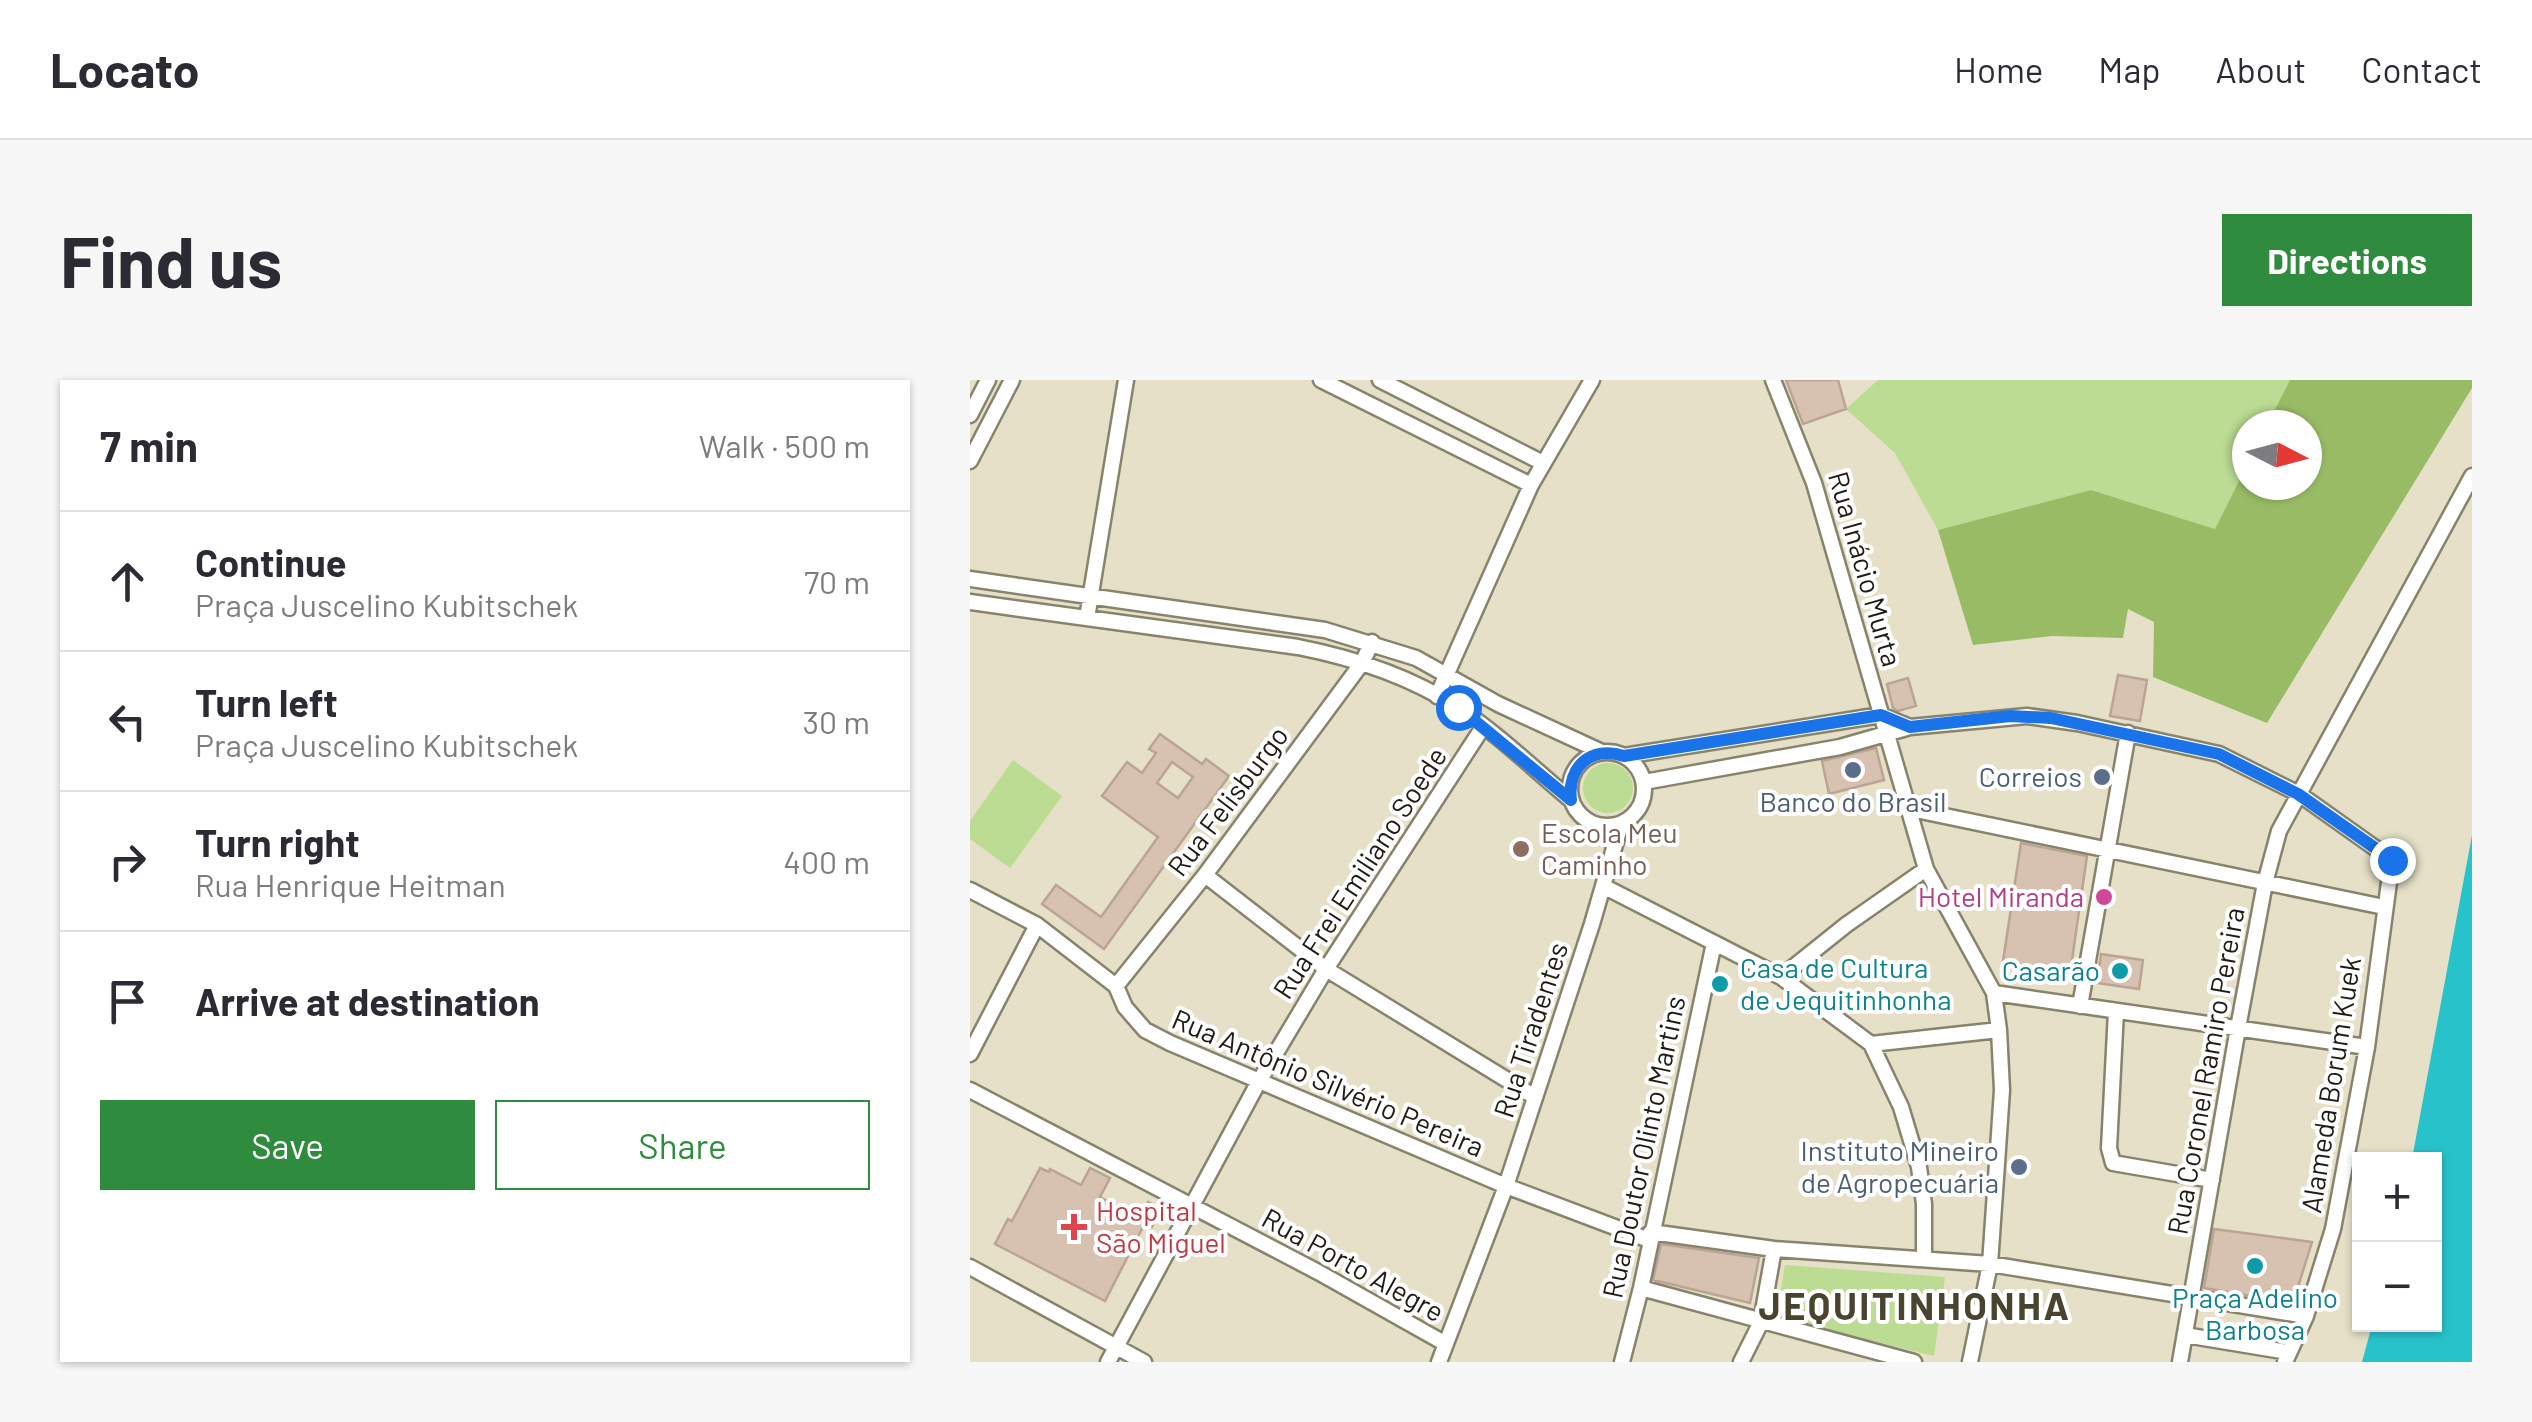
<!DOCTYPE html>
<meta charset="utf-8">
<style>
:root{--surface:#fff;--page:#f7f7f7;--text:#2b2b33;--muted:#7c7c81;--line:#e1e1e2;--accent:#2f8c3e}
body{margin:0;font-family:Barlow,sans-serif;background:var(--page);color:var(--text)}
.controls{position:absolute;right:30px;bottom:30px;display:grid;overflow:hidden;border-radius:0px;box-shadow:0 2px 8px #0004}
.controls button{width:90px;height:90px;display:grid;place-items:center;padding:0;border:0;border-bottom:2px solid var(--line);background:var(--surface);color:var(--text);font:50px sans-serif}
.compass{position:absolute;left:1262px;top:30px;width:90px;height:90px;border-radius:50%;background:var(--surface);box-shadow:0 2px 8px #0004;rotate:96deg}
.stop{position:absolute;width:30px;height:30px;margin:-22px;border:8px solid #1a73e8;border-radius:50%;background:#fff}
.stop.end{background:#1a73e8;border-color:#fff;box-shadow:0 2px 10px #0008}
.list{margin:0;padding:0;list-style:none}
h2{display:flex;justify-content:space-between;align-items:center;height:130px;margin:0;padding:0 40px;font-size:42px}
h2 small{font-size:32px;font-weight:400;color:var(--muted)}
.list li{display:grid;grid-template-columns:65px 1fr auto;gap:30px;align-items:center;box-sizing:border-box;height:140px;padding:0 40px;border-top:2px solid var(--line)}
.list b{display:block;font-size:38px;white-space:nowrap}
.list p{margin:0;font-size:32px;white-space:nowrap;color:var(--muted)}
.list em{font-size:32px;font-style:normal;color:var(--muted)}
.actions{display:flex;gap:20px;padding:30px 40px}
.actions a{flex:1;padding:22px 0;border:2px solid var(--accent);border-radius:0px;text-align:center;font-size:35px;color:var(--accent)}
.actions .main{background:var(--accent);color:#fff}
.icon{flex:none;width:55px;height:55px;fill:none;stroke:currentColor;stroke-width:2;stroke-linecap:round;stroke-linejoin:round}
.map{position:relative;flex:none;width:1502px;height:982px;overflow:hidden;border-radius:0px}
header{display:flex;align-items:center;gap:60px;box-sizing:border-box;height:140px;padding:0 50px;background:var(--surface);border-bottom:2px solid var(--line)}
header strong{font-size:48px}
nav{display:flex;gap:55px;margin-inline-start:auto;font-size:35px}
.intro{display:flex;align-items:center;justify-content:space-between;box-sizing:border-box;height:240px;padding:0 60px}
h1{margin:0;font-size:70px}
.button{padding:25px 45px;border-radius:0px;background:var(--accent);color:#fff;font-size:35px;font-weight:700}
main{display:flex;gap:60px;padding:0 60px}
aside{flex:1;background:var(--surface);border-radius:0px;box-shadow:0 2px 8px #0004}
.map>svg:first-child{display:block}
.green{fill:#bcdb93}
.forest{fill:#9b6}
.water{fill:#28c2cb}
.building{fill:#d7c1b1;stroke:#baa495;stroke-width:2.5;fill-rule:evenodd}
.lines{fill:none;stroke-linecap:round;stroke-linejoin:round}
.minor-casing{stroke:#88836c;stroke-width:19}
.minor{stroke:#fff;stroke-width:14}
.route{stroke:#1a73e8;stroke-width:12}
.service-dot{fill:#5c6f8a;stroke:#fff;stroke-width:4}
.education-dot{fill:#8d6e63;stroke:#fff;stroke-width:4}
.hotel-dot{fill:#d1479c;stroke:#fff;stroke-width:4}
.culture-dot{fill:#0f9aa8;stroke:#fff;stroke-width:4}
.health-dot{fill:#e0444e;stroke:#fff;stroke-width:4}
.labels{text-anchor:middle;stroke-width:8;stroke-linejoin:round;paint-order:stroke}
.street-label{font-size:28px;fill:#1e1c13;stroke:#fff}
.service-label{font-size:28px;fill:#4e5e75;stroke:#fff;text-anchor:end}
.education-label{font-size:28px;fill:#785e54;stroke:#fff;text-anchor:start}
.hotel-label{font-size:28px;fill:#b23c85;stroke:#fff;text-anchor:end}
.culture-label{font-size:28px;fill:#0d838f;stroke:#fff;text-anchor:start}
.health-label{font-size:28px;fill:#be3a42;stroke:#fff;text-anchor:start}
.district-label{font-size:38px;font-weight:bold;letter-spacing:2.5px;fill:#494430;stroke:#fff}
</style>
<header>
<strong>Locato</strong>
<nav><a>Home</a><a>Map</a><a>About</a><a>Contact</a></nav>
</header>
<div class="intro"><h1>Find us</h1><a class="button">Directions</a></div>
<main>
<aside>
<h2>7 min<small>Walk · 500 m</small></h2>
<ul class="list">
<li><svg class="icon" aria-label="ahead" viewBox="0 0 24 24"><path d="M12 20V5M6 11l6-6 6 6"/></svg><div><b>Continue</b><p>Praça Juscelino Kubitschek</p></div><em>70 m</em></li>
<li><svg class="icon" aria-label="left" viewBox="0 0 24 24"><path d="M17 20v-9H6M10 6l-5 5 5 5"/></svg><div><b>Turn left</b><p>Praça Juscelino Kubitschek</p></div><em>30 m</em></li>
<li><svg class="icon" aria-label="right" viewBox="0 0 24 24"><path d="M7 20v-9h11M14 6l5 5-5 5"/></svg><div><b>Turn right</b><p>Rua Henrique Heitman</p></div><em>400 m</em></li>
<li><svg class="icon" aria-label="arrive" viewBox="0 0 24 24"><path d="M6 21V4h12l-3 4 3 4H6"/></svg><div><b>Arrive at destination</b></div></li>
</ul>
<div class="actions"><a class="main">Save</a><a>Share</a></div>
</aside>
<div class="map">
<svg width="1502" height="982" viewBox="0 0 1502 982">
<rect width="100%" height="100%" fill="#e5e0c7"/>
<path class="green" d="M908 0H1320L1297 45H1277V85L1245 149 1121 110 968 150 925 73 876 29Z
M43 380 92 416 40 488 0 459V441Z
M613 408a25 25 0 1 1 50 0a25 25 0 1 1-50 0Z
M815 885 975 897 964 976 806 937Z"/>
<path class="forest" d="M1320 0H1502V8L1297 343 1183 297 1184 242 1158 229 1153 258 1082 256 1003 265 968 150 1121 110 1245 149 1277 85V105H1337V45H1297Z"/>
<path class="water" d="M1502 455V982H1392L1402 945 1464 944V779H1442Z"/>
<path class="building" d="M816 0H868L876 29 833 44Z
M1148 295 1177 300 1170 341 1140 336Z
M938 298 946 326 928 331 923 328 917 304Z
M190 354 232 384 236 379 259 396 134 569 72 524 86 505 131 537 188 457 132 416 157 382 172 393 186 373 179 369ZM202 382 223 397 208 418 187 403Z
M906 368 914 400 859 414 852 381Z
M1051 463 1117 476 1100 594 1033 581Z
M1131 574 1173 580 1169 609 1127 603Z
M70 788 79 792 80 789 111 805 120 788 140 798 130 817 170 838 178 822 191 829 182 847 175 843 135 921 25 864 38 839 42 841Z
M1244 849 1342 862 1323 923 1234 908Z
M691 864 789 878 780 923 683 900Z"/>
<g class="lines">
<defs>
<path id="minor" d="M351 0 561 105
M410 0 573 83
M803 0 844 103 956 489 1024 613 1029 650 1032 710 1028 769 1020 884 1000 982
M0 35 18 0
M0 81 42 0
M0 199 355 250 446 278 528 324 632 372
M0 222 328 267C384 278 439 296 487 327 527 353 564 389 601 420
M117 238 156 0
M467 316 561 105 622 0
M600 409a37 37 0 1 1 74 0a37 37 0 1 1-74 0Z
M654 376 911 335 940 347
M674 402 870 367 940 347 1057 336 1107 343 1249 374 1329 414 1422 480 1397 667 1363 849 1336 936 1315 982
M941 429 1414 527
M235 495 356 589 565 717
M633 506 811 597 901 664 931 727 949 787 954 824V879
M0 510 67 545 146 606 155 627 175 650 200 663 536 806 679 860
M811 597 876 545 956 489
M146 606 235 495 392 283 402 262
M1024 613 1397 667
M1110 626 1158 353
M1146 631 1139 768 1143 783 1242 800
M901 664 1029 650
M0 674 67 545
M0 710 348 892 476 964
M681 852 804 869 1020 884 1336 936
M0 887 174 982
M671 908 944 982
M1215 955 1318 972
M138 982 288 703 356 589 513 347
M469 982 536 806 622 544 651 444
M652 982 671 908 744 563
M771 982 791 942 804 869
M1210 982 1268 648 1295 503 1309 451 1502 96"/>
</defs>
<use href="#minor" class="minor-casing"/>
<use href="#minor" class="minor"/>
</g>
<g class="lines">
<path class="route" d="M488 327 601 420C597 387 621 365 654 376L911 335 940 347 1040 336 1081 338 1249 374 1328 414 1422 480"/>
</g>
<g class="service-dot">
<circle cx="883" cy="390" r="10"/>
<circle cx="1132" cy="397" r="10"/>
<circle cx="1049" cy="787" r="10"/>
</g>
<circle class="education-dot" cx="551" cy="469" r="10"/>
<circle class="hotel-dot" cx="1134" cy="517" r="10"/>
<g class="culture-dot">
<circle cx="1150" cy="591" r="10"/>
<circle cx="750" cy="604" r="10"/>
<circle cx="1285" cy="886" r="10"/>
</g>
<path class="health-dot" d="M99 832h10v10h10v10h-10v10h-10v-10h-10v-10h10z"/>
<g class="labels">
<g class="street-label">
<text transform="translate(895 189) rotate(74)" y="10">Rua Inácio Murta</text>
<text transform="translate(258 421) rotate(-53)" y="10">Rua Felisburgo</text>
<text transform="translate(390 493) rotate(-57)" y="10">Rua Frei Emiliano Soede</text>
<text transform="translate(561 650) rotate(-72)" y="10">Rua Tiradentes</text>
<text transform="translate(1236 691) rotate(-80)" y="10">Rua Coronel Ramiro Pereira</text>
<text transform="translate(358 703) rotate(23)" y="10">Rua Antônio Silvério Pereira</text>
<text transform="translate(1361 705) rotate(-81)" y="10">Alameda Borum Kuek</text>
<text transform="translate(674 767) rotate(-78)" y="10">Rua Doutor Olinto Martins</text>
<text transform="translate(383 885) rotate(29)" y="10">Rua Porto Alegre</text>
</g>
<g class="service-label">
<text x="1112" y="407">Correios</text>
<text x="883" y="432" text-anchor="middle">Banco do Brasil</text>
<text x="1029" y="781">Instituto Mineiro<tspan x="1029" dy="32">de Agropecuária</tspan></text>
</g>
<g class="education-label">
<text x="571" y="463">Escola Meu<tspan x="571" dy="32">Caminho</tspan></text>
</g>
<g class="hotel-label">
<text x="1114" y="527">Hotel Miranda</text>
</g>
<g class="culture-label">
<text x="770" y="598">Casa de Cultura<tspan x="770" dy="32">de Jequitinhonha</tspan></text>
<text x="1130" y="601" text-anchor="end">Casarão</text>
<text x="1285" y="928" text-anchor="middle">Praça Adelino<tspan x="1285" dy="32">Barbosa</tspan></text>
</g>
<g class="health-label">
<text x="126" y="841">Hospital<tspan x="126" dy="32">São Miguel</tspan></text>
</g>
<g class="district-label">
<text x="945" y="940">JEQUITINHONHA</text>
</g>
</g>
</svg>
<div class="controls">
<button>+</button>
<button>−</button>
</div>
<svg class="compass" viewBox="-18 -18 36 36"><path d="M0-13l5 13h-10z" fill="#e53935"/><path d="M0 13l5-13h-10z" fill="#7c7c81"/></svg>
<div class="stop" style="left:488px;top:327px"></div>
<div class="stop end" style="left:1422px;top:480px"></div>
</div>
</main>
